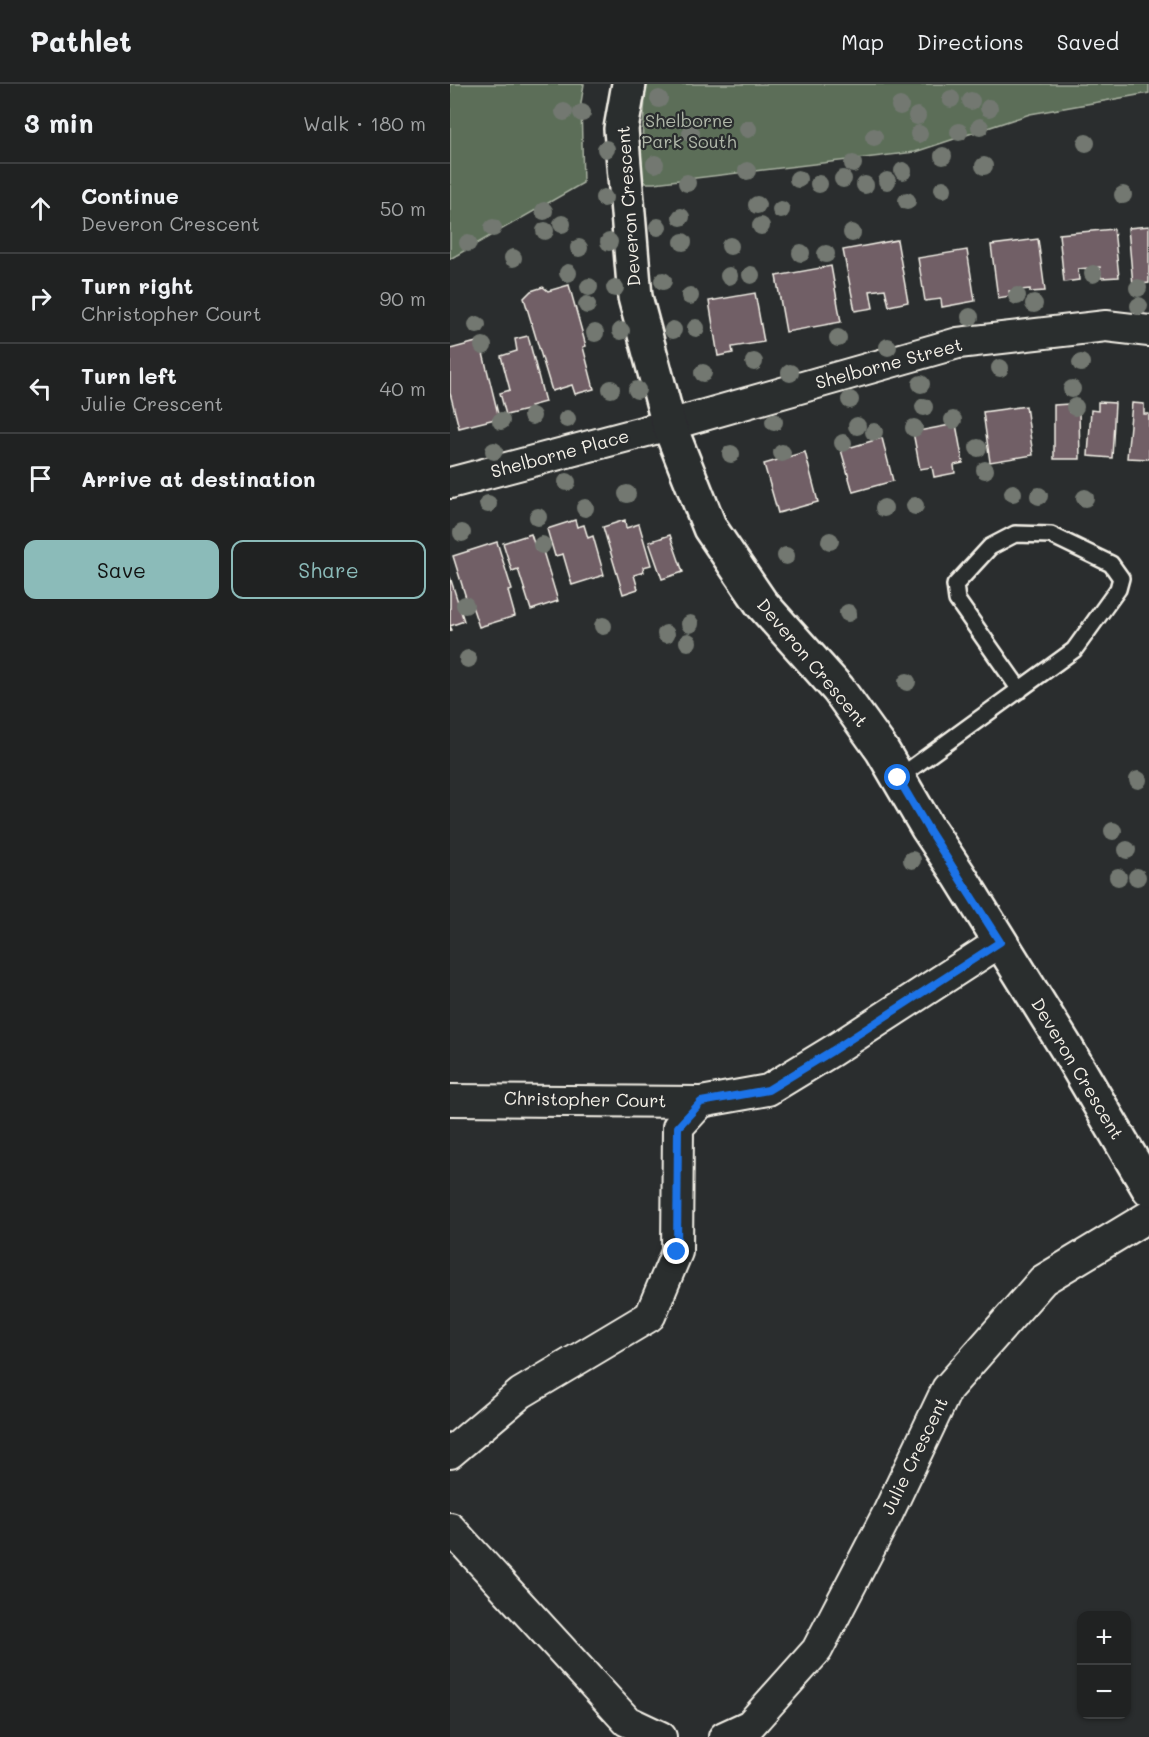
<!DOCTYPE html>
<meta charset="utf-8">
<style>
:root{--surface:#202222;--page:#2d2f2f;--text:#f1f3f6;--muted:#a2a4a5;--line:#3d3f40;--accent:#8bbbb9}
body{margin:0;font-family:Mali,sans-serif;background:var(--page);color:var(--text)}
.controls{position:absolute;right:18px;bottom:18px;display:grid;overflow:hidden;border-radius:12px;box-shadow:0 2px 4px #0004}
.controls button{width:54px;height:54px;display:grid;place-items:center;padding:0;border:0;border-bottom:2px solid var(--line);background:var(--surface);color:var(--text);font:30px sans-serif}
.stop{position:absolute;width:18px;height:18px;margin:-14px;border:4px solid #1a73e8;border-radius:50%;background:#fff}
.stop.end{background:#1a73e8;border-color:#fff;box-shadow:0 2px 6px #0008}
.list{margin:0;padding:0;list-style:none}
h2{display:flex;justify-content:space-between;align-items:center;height:78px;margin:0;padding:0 24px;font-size:26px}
h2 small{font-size:20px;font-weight:400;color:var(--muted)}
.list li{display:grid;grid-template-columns:39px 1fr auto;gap:18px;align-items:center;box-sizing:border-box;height:90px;padding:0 24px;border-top:2px solid var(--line)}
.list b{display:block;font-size:22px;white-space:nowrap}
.list p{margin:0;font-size:20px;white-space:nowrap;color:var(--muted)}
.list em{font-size:20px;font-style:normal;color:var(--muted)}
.actions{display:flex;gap:12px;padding:18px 24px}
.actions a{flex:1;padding:14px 0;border:2px solid var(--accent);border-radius:12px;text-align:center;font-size:21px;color:var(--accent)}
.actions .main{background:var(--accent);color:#111}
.icon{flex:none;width:33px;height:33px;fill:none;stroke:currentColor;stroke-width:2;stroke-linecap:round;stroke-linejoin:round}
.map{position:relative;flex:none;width:699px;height:1653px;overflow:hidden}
header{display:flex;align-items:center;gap:36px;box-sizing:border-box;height:84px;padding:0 30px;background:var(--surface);border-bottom:2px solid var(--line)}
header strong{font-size:28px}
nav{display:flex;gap:33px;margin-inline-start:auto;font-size:21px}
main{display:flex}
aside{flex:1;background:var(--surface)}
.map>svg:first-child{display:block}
.green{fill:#5b6e59;stroke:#a8b0a0;stroke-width:1.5}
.building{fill:#715f66;stroke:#f4f1e8;stroke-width:1.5}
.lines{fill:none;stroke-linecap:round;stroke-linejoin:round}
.service-casing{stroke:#f4f1e8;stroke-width:20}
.minor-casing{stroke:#f4f1e8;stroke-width:34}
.tertiary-casing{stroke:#f4f1e8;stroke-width:38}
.service{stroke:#2a2d2e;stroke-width:15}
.minor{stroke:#2a2d2e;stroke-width:30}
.tertiary{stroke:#2a2d2e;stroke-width:33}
.tree{fill:#737871}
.route{stroke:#1a73e8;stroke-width:8}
.labels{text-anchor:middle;stroke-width:4.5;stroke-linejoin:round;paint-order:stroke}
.park-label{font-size:18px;fill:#afb6a8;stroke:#2a2d2e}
.street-label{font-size:18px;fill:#f4f1e8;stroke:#2a2d2e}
</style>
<header>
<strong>Pathlet</strong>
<nav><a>Map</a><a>Directions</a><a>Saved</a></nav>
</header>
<main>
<aside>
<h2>3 min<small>Walk · 180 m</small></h2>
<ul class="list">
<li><svg class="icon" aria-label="ahead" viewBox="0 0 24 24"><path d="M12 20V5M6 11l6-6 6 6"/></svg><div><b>Continue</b><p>Deveron Crescent</p></div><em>50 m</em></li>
<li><svg class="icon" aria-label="right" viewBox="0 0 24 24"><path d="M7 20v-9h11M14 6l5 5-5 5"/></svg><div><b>Turn right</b><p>Christopher Court</p></div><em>90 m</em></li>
<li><svg class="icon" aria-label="left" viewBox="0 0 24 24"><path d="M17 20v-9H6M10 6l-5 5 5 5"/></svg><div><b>Turn left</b><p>Julie Crescent</p></div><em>40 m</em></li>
<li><svg class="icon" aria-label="arrive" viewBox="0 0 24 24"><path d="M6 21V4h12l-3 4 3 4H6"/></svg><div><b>Arrive at destination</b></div></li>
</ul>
<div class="actions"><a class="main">Save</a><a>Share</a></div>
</aside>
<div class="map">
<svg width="699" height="1653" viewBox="0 0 699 1653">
<rect width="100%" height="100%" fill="#2a2d2e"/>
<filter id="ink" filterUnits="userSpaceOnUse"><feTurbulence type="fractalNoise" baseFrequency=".0167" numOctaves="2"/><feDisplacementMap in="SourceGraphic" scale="12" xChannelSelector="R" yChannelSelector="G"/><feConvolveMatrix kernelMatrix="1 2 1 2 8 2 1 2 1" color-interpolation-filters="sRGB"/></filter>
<g filter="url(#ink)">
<path class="green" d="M0 0H134L131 19 133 99 0 175Z
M196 0H699V9L580 30 465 68 204 99H189Z"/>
<path class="building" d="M699 142V199L683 201 678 144Z
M664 145 669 193 651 194 650 183 628 185 629 196 614 198 609 150Z
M588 155 595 207 580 208V205L559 207 560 212 548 214 541 161Z
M447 156 458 218 439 222 435 205 420 207 423 224 405 227 393 166Z
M517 166 525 217 492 223 491 215 475 217 468 174Z
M381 182 391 238 336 248 326 192Z
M119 201 136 262 133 263 144 305 125 310 122 301 102 307 74 214 81 207 93 203 98 207Z
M305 209 314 258 282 263 283 269 268 272 259 217Z
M78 252 95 318 80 322 81 325 56 331 50 309 60 306 51 272 67 267 65 255Z
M30 257 49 334 9 344 0 309V265Z
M648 318 665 319 662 374 638 372 641 326 648 327Z
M682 319 694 320V330H699V375L677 374Z
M619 320V328H629L630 375H604V321Z
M576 322 583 371 540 378 533 328Z
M506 340 513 379 504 381 505 389 484 393 482 383 470 385 463 348Z
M432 354 443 397 403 408 391 366Z
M355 368 368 418 328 429 314 380Z
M125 436 127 443 134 441 138 454 143 452 154 491 122 501 113 470 105 472 97 445Z
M175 436 176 444 189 440 201 481 193 483 194 488 184 491 188 505 173 510 153 443Z
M81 450 86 466 92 464 108 517 81 526 68 485 62 487 53 459Z
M220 451 233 488 212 495 199 458Z
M47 458 62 506 58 507 65 532 29 543 20 516 17 517 3 472Z
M0 493 14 537 0 542 2 546 0 547Z"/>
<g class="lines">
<defs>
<path id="service" d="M448 694 624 566 668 505 671 494 661 480 601 451 565 450 540 463 505 501 507 516 570 606"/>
<path id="minor" d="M0 399 219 341 508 259 656 242 699 247
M0 1016 251 1018 318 1006 382 967 550 858
M0 1369 71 1309 200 1232 227 1168 228 1043 251 1018
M0 1444 177 1637 211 1653
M274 1653 300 1641 367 1566 437 1431 497 1305 593 1196 699 1132"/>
<path id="tertiary" d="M179 0 171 45 185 213 219 341 260 444 311 519 388 605 432 666 477 743 509 791 617 965 699 1105"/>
</defs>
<use href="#service" class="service-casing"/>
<use href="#minor" class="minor-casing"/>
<use href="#tertiary" class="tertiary-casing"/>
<use href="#service" class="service"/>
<use href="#minor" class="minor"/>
<use href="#tertiary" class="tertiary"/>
</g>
<g class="tree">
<circle cx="209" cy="15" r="9"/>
<circle cx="501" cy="15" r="9"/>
<circle cx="521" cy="17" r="9"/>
<circle cx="450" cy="22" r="9"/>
<circle cx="539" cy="24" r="9"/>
<circle cx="114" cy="28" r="9"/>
<circle cx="132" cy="29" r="9"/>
<circle cx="467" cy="32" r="9"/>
<circle cx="530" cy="43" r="9"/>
<circle cx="298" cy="45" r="9"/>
<circle cx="509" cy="48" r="9"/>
<circle cx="241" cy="49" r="9"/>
<circle cx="469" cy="50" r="9"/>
<circle cx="424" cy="53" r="9"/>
<circle cx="636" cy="59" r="9"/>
<circle cx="156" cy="65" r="9"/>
<circle cx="493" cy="72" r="9"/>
<circle cx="205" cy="80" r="9"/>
<circle cx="403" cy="80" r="9"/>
<circle cx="534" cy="82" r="9"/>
<circle cx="297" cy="87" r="9"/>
<circle cx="453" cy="87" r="9"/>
<circle cx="348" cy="95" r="9"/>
<circle cx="393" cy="95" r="9"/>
<circle cx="437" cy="97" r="9"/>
<circle cx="237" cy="99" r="9"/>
<circle cx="369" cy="100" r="9"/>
<circle cx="415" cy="101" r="9"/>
<circle cx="493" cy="105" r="9"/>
<circle cx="673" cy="111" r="9"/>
<circle cx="154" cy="114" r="9"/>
<circle cx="457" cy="117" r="9"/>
<circle cx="307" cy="121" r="9"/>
<circle cx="331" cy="126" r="9"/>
<circle cx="94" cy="127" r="9"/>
<circle cx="231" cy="133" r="9"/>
<circle cx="112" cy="140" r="9"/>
<circle cx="311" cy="142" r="9"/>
<circle cx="208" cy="143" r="9"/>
<circle cx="43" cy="144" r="9"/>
<circle cx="95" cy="147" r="9"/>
<circle cx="402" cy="149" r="9"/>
<circle cx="159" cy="158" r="9"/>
<circle cx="233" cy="158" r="9"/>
<circle cx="18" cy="159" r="9"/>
<circle cx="280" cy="162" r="9"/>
<circle cx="129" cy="164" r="9"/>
<circle cx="351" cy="169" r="9"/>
<circle cx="376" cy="170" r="9"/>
<circle cx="63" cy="174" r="9"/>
<circle cx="118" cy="189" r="9"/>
<circle cx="643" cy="190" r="9"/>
<circle cx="301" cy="191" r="9"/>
<circle cx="279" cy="192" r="9"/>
<circle cx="213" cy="197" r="9"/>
<circle cx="139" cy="203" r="9"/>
<circle cx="165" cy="204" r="9"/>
<circle cx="688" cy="204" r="9"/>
<circle cx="240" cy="212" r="9"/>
<circle cx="567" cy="212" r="9"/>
<circle cx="584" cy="220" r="9"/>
<circle cx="137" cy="221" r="9"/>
<circle cx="689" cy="222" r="9"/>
<circle cx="520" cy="233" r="9"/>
<circle cx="27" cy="241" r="9"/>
<circle cx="246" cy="244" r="9"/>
<circle cx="223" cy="246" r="9"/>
<circle cx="171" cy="247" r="9"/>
<circle cx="145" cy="249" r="9"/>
<circle cx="388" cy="254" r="9"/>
<circle cx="33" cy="262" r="9"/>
<circle cx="438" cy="263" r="9"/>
<circle cx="304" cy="278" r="9"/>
<circle cx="631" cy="279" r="9"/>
<circle cx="550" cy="284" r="9"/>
<circle cx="253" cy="289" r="9"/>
<circle cx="340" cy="289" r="9"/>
<circle cx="471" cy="300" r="9"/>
<circle cx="161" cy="305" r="9"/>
<circle cx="622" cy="305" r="9"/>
<circle cx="187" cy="306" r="9"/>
<circle cx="400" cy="316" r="9"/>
<circle cx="474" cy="323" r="9"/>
<circle cx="625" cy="323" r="9"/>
<circle cx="82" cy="332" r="9"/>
<circle cx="117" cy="335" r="9"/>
<circle cx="503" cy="336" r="9"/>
<circle cx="51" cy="337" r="9"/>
<circle cx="324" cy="338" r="9"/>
<circle cx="407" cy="342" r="9"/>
<circle cx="464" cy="344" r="9"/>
<circle cx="424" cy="348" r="9"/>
<circle cx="393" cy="359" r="9"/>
<circle cx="528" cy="364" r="9"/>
<circle cx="44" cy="367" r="9"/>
<circle cx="332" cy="369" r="9"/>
<circle cx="281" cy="370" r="9"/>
<circle cx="535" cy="386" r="9"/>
<circle cx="117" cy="398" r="9"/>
<circle cx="563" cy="409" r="9"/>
<circle cx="177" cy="410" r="9"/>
<circle cx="589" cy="412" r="9"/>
<circle cx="635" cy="414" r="9"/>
<circle cx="38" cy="420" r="9"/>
<circle cx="465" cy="422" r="9"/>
<circle cx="135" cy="424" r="9"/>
<circle cx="434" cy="424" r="9"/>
<circle cx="88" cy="433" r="9"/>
<circle cx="12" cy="449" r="9"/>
<circle cx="380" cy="457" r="9"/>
<circle cx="92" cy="461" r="9"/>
<circle cx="336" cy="472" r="9"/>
<circle cx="15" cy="521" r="9"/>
<circle cx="398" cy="529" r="9"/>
<circle cx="240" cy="540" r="9"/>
<circle cx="153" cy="542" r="9"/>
<circle cx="216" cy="550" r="9"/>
<circle cx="238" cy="558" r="9"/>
<circle cx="18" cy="575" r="9"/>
<circle cx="457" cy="598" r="9"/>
<circle cx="688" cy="696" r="9"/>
<circle cx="663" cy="747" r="9"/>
<circle cx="677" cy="766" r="9"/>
<circle cx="462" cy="776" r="9"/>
<circle cx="668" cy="793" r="9"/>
<circle cx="687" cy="793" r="9"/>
</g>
</g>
<g class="lines" filter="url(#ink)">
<path class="route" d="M227 1168 228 1043 251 1018 318 1006 382 967 550 858 477 743 448 694"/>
</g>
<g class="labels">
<g class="park-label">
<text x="239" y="43">Shelborne<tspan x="239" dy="21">Park South</tspan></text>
</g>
<g class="street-label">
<text transform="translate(179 122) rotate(-94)" y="6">Deveron Crescent</text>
<text transform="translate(439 280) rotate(-15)" y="6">Shelborne Street</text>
<text transform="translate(110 370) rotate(-15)" y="6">Shelborne Place</text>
<text transform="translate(362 579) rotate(50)" y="6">Deveron Crescent</text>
<text transform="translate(627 985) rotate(59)" y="6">Deveron Crescent</text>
<text transform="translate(135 1016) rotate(1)" y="6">Christopher Court</text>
<text transform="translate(465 1372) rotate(-64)" y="6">Julie Crescent</text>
</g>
</g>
</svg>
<div class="controls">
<button>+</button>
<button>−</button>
</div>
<div class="stop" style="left:448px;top:694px"></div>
<div class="stop end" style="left:227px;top:1168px"></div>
</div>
</main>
